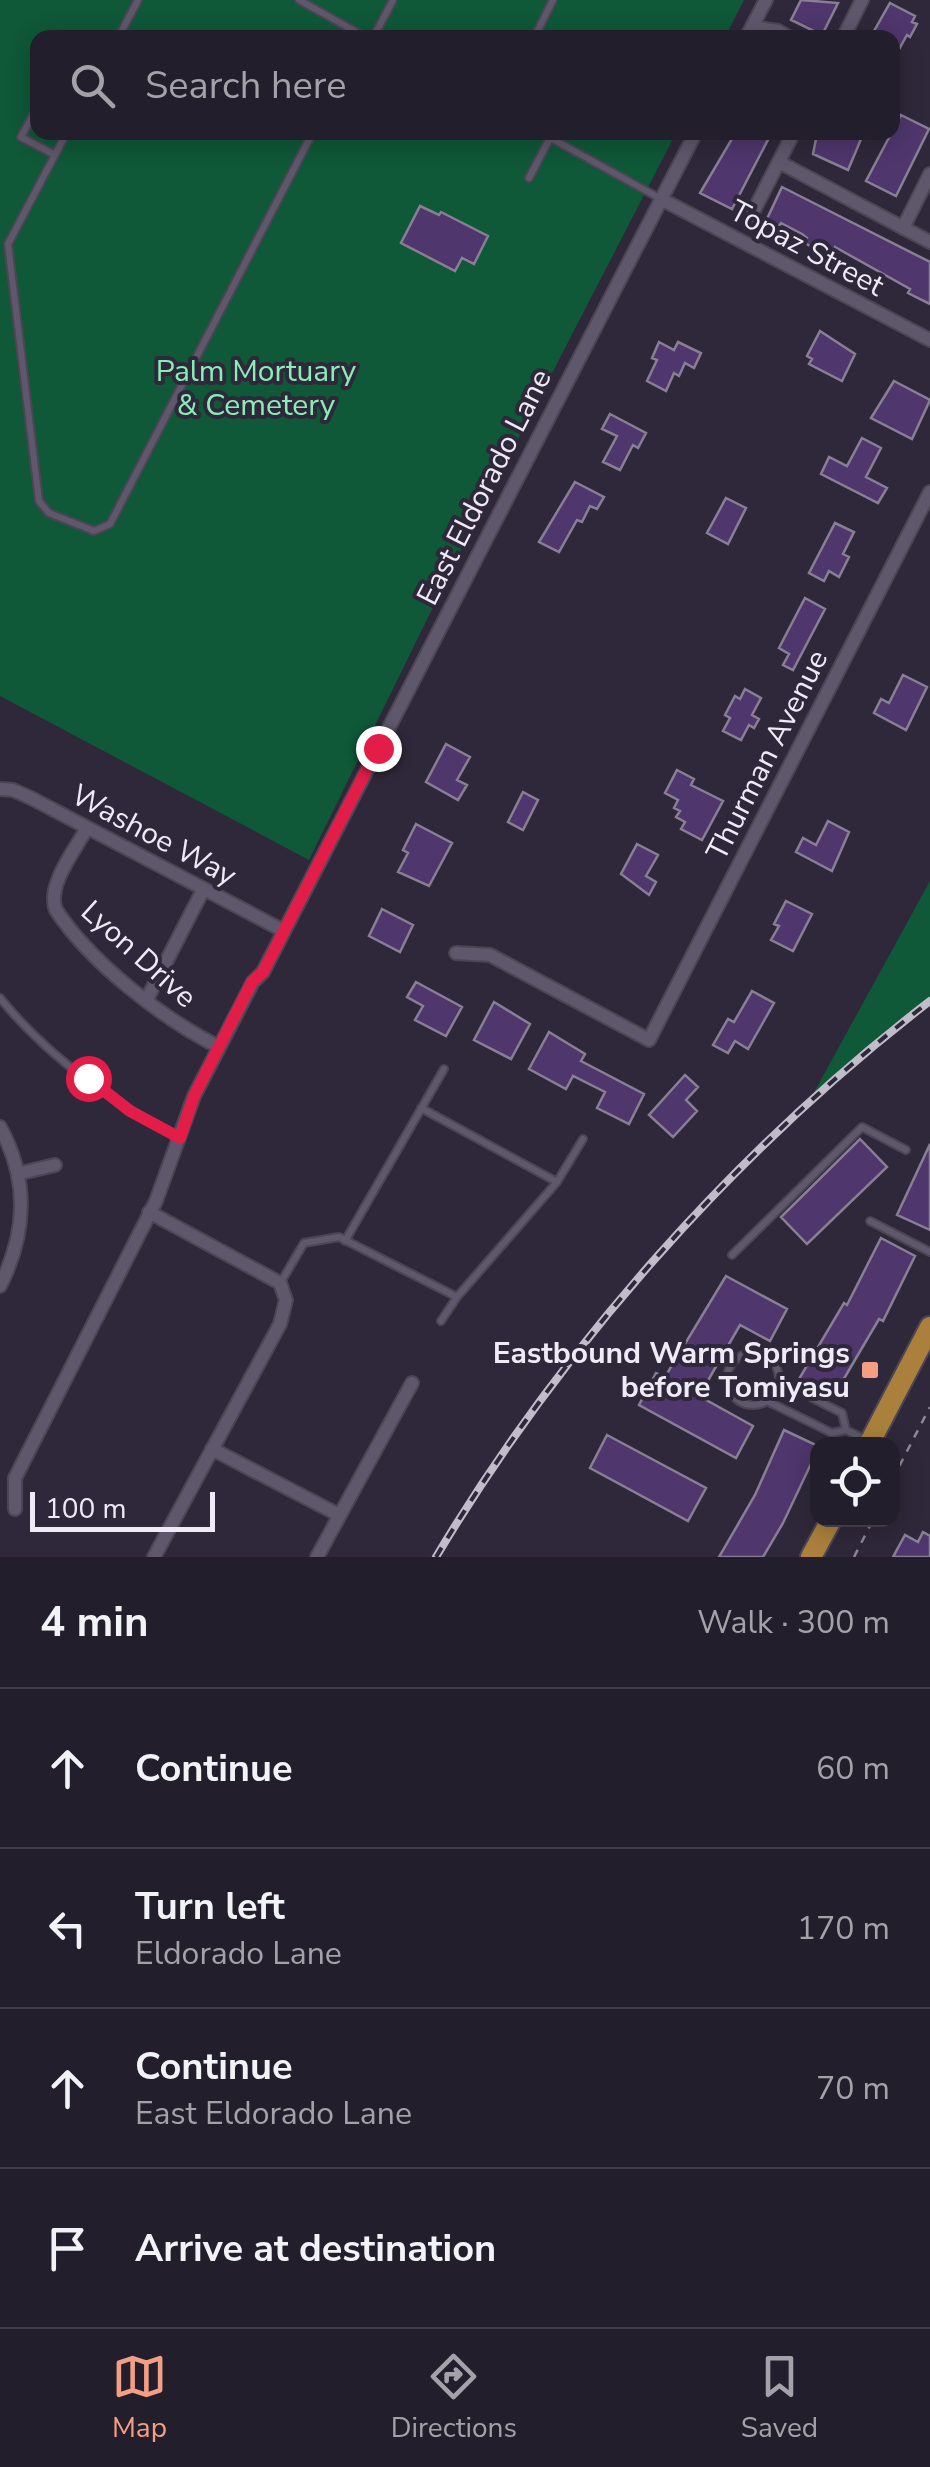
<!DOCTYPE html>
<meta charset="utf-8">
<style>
:root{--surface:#231e2c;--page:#2b2734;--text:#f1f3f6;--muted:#a3a2a9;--line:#403c48;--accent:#f39f86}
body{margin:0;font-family:"Nunito Sans",sans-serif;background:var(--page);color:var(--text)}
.controls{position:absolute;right:30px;bottom:30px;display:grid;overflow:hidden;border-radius:20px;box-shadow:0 5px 25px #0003}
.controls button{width:90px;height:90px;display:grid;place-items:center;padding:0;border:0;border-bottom:2px solid var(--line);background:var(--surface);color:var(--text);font:50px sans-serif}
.scale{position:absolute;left:30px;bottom:25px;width:185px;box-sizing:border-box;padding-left:10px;border:5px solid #efeaf6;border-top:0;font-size:28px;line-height:35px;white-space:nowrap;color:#efeaf6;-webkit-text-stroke:8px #2f283a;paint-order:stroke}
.stop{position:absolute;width:30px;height:30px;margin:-22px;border:8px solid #e11d48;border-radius:50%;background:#fff}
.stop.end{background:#e11d48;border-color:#fff;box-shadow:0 2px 10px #0008}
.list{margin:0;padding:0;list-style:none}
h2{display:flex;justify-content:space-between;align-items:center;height:130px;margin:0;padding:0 40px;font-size:42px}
h2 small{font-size:32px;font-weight:400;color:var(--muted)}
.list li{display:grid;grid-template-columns:65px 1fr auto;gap:30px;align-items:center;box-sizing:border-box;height:160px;padding:0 40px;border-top:2px solid var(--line)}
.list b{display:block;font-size:38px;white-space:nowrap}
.list p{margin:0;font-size:32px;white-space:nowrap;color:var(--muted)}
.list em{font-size:32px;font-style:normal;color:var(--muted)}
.icon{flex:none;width:55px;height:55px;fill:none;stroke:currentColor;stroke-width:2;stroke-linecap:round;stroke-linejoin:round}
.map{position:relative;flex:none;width:930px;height:1557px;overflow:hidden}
.search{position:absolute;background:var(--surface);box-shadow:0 5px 25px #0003;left:30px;right:30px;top:30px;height:110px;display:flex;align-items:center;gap:25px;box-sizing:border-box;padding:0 35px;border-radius:20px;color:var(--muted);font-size:38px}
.sheet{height:770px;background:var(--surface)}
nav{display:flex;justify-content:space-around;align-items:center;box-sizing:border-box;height:140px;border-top:2px solid var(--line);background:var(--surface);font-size:28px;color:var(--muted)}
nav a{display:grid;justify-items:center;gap:5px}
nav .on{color:var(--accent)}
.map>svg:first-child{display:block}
.green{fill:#0f5838}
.building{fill:#4f366d;stroke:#887f95;stroke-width:2.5}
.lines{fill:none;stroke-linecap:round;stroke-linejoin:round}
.service-casing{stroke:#4c4554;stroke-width:10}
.minor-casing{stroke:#4c4554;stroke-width:16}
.primary-casing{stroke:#4c4554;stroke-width:24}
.path{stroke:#8c8695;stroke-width:2.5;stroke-dasharray:8 8;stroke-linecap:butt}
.service{stroke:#5f576b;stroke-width:6}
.minor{stroke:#5f576b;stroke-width:12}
.primary{stroke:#aa803c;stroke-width:20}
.rail-casing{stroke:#c1bcc9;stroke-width:8}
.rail{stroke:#2f283a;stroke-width:4;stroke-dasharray:11;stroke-linecap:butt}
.route{stroke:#e11d48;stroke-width:12}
.poi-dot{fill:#f39f86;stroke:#2f283a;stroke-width:4}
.labels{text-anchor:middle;stroke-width:8;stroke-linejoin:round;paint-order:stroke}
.street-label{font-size:30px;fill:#efeaf6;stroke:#2f283a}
.park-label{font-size:30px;fill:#88edb6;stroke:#2f283a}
.poi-label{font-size:30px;font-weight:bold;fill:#efeaf6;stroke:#2f283a;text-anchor:end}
</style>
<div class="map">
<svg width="930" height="1557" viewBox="0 0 930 1557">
<rect width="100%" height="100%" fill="#2f283a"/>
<path class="green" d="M0 0H744L725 37 38 38V132L676 133 466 540 309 860 0 696Z
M930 881V1001L806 1107Z"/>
<path class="building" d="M801 0 838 3 822 35 791 20Z
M890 3 915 16 912 22 917 24 910 37 907 35 892 62V38H870Z
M901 115 929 129 896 196 866 181Z
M736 132H772L732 209 700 193Z
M804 132H864L848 170 813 154 816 139Z
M782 187 930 262V304L908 293 910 289 835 247 833 253 821 247 819 251 805 243 807 238 802 234 781 223 778 227 766 221Z
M420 206 439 215 441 212 488 236 474 264 462 258 455 271 401 243Z
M820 331 855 354 842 381 809 364 812 359 807 356Z
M659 342 674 350 678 342 701 353 694 368 685 363 679 376 674 373 666 391 647 381 657 360 652 358Z
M894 381 930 400 912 439 871 418Z
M610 414 646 433 638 448 633 445 620 470 603 462 617 436 602 429Z
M862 438 881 448 866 477 887 488 878 503 821 474 829 457 847 466Z
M575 482 604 497 597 509 590 506 582 522 577 520 559 552 539 542Z
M726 498 746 508 728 544 707 533Z
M835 523 854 532 843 554 849 557 839 577 829 571 824 581 809 573Z
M805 598 825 609 793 670 783 665 789 654 779 648Z
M903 675 927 687 906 730 874 713 881 699 889 703Z
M745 689 761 698 752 715 759 719 754 728 749 725 741 740 723 731 730 718 725 715 735 696 740 699Z
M446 744 470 757 457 780 467 785 458 800 426 782Z
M677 770 694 779 691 785 723 801 702 840 681 829 685 822 676 817 680 811 674 808 678 800 665 793Z
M523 792 538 800 523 830 508 822Z
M828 821 849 832 832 871 796 852 803 838 816 845Z
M416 824 452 843 429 886 398 872 408 853 403 850Z
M637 844 658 855 646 876 656 882 649 895 621 874Z
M786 901 812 914 793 951 771 940 779 926 774 924Z
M382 909 413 925 400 952 369 936Z
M416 982 462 1007 446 1036 415 1020 423 1006 407 997Z
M752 991 774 1003 748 1049 735 1041 728 1053 713 1045 728 1019 734 1022Z
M494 1002 530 1024 511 1059 474 1040Z
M549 1032 585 1054 581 1061 644 1094 629 1124 597 1108 605 1092 573 1076 566 1089 529 1069Z
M685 1075 698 1087 686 1100 697 1111 673 1137 649 1115Z
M860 1139 887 1167 807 1244 781 1217Z
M930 1144V1230L897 1215Z
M881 1238 915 1256 883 1321 879 1319 835 1394 821 1386 819 1390 799 1379 844 1303 847 1305Z
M726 1276 787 1309 770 1341 740 1325 699 1396 753 1426 736 1458 639 1405 656 1373 665 1377Z
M784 1430 818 1446V1449L783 1523 763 1557H719L755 1495Z
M607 1435 706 1488 688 1521 590 1468Z
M923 1532 930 1536V1557H893L905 1535 918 1542Z"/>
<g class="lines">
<defs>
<path id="service" d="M299 0 367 38
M118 38 138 0
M373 38 393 0
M534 38 553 0
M38 106 21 137 55 155
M67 132 8 244 39 501 49 513 94 531 110 524 313 132
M540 132 661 199
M529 178 550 138
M0 998C47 1056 114 1103 179 1138
M421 1108 557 1182
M870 1221 930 1252
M345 1241 444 1069
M732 1255 862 1127 906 1150
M281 1282 304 1243 339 1237 457 1297 557 1182 583 1139
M441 1321 457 1297
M727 1379a26 26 0 1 1 52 0a26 26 0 1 1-52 0Z
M779 1381 842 1413 846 1430
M767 1401 832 1433 846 1430 865 1439"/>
<path id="minor" d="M752 27 778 31 790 38
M746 38 766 0
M843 38 862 0
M779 162 930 242
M661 199 930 340
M751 216 794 132
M903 228 930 174
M0 789 13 790 31 798 284 931
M87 828C75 850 46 886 56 910 91 963 163 1019 219 1047
M456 953 490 955 649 1040 930 492
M147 999 203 890
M0 1127C29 1180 27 1232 0 1286
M21 1173 55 1165
M149 1212 280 1283 286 1300 280 1324 154 1557
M212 1449 339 1515
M15 1509V1478L156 1201 194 1096 253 982 263 972 696 132
M317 1557 412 1383"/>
<path id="primary" d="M869 1444 930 1327
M811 1557 831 1520"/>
</defs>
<use href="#service" class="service-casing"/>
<use href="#minor" class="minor-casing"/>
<use href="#primary" class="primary-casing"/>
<path class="path" d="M892 1480 930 1407
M854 1557 873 1520"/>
<use href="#service" class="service"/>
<use href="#minor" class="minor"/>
<use href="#primary" class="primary"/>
<defs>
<path id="rail" d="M436 1557C561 1348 736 1150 930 1001"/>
</defs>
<use href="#rail" class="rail-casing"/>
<use href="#rail" class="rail"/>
</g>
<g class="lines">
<path class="route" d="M88 1078 130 1111 180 1138 194 1096 252 982 263 972 378 748"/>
</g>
<rect class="poi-dot" x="860" y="1360" width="20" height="20" rx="5"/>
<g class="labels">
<g class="street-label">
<text transform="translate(807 248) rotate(28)" y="10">Topaz Street</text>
<text transform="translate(484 487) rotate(-63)" y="10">East Eldorado Lane</text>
<text transform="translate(767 755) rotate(-63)" y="10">Thurman Avenue</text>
<text transform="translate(154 835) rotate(28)" y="10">Washoe Way</text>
<text transform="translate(139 954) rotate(42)" y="10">Lyon Drive</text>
</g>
<g class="park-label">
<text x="256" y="381">Palm Mortuary<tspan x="256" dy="34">&amp; Cemetery</tspan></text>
</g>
<g class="poi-label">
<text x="850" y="1363">Eastbound Warm Springs<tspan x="850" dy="34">before Tomiyasu</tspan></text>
</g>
</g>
</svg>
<div class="controls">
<button><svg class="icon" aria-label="locate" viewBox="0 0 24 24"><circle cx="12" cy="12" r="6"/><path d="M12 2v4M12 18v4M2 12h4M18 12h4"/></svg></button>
</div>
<div class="scale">100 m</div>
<div class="stop" style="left:88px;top:1078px"></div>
<div class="stop end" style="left:378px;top:748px"></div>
<div class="search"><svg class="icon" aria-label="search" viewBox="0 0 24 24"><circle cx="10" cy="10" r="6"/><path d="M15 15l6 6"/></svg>Search here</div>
</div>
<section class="sheet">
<h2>4 min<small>Walk · 300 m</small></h2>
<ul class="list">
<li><svg class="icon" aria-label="ahead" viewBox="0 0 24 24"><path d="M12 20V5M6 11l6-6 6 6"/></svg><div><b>Continue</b></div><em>60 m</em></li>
<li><svg class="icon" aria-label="left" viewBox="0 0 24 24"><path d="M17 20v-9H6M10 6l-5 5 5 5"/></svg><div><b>Turn left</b><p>Eldorado Lane</p></div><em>170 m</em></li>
<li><svg class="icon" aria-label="ahead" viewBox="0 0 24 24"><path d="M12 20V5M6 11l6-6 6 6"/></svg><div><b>Continue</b><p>East Eldorado Lane</p></div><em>70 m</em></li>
<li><svg class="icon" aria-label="arrive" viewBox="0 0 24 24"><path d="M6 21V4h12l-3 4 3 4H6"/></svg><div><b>Arrive at destination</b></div></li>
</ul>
</section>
<nav>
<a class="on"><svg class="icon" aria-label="map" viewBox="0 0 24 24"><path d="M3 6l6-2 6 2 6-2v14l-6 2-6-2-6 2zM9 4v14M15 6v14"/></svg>Map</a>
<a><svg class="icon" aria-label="directions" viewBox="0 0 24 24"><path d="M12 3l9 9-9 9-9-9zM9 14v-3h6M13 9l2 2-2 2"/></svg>Directions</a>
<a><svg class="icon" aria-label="saved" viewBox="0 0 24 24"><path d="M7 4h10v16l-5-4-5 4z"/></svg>Saved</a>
</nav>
